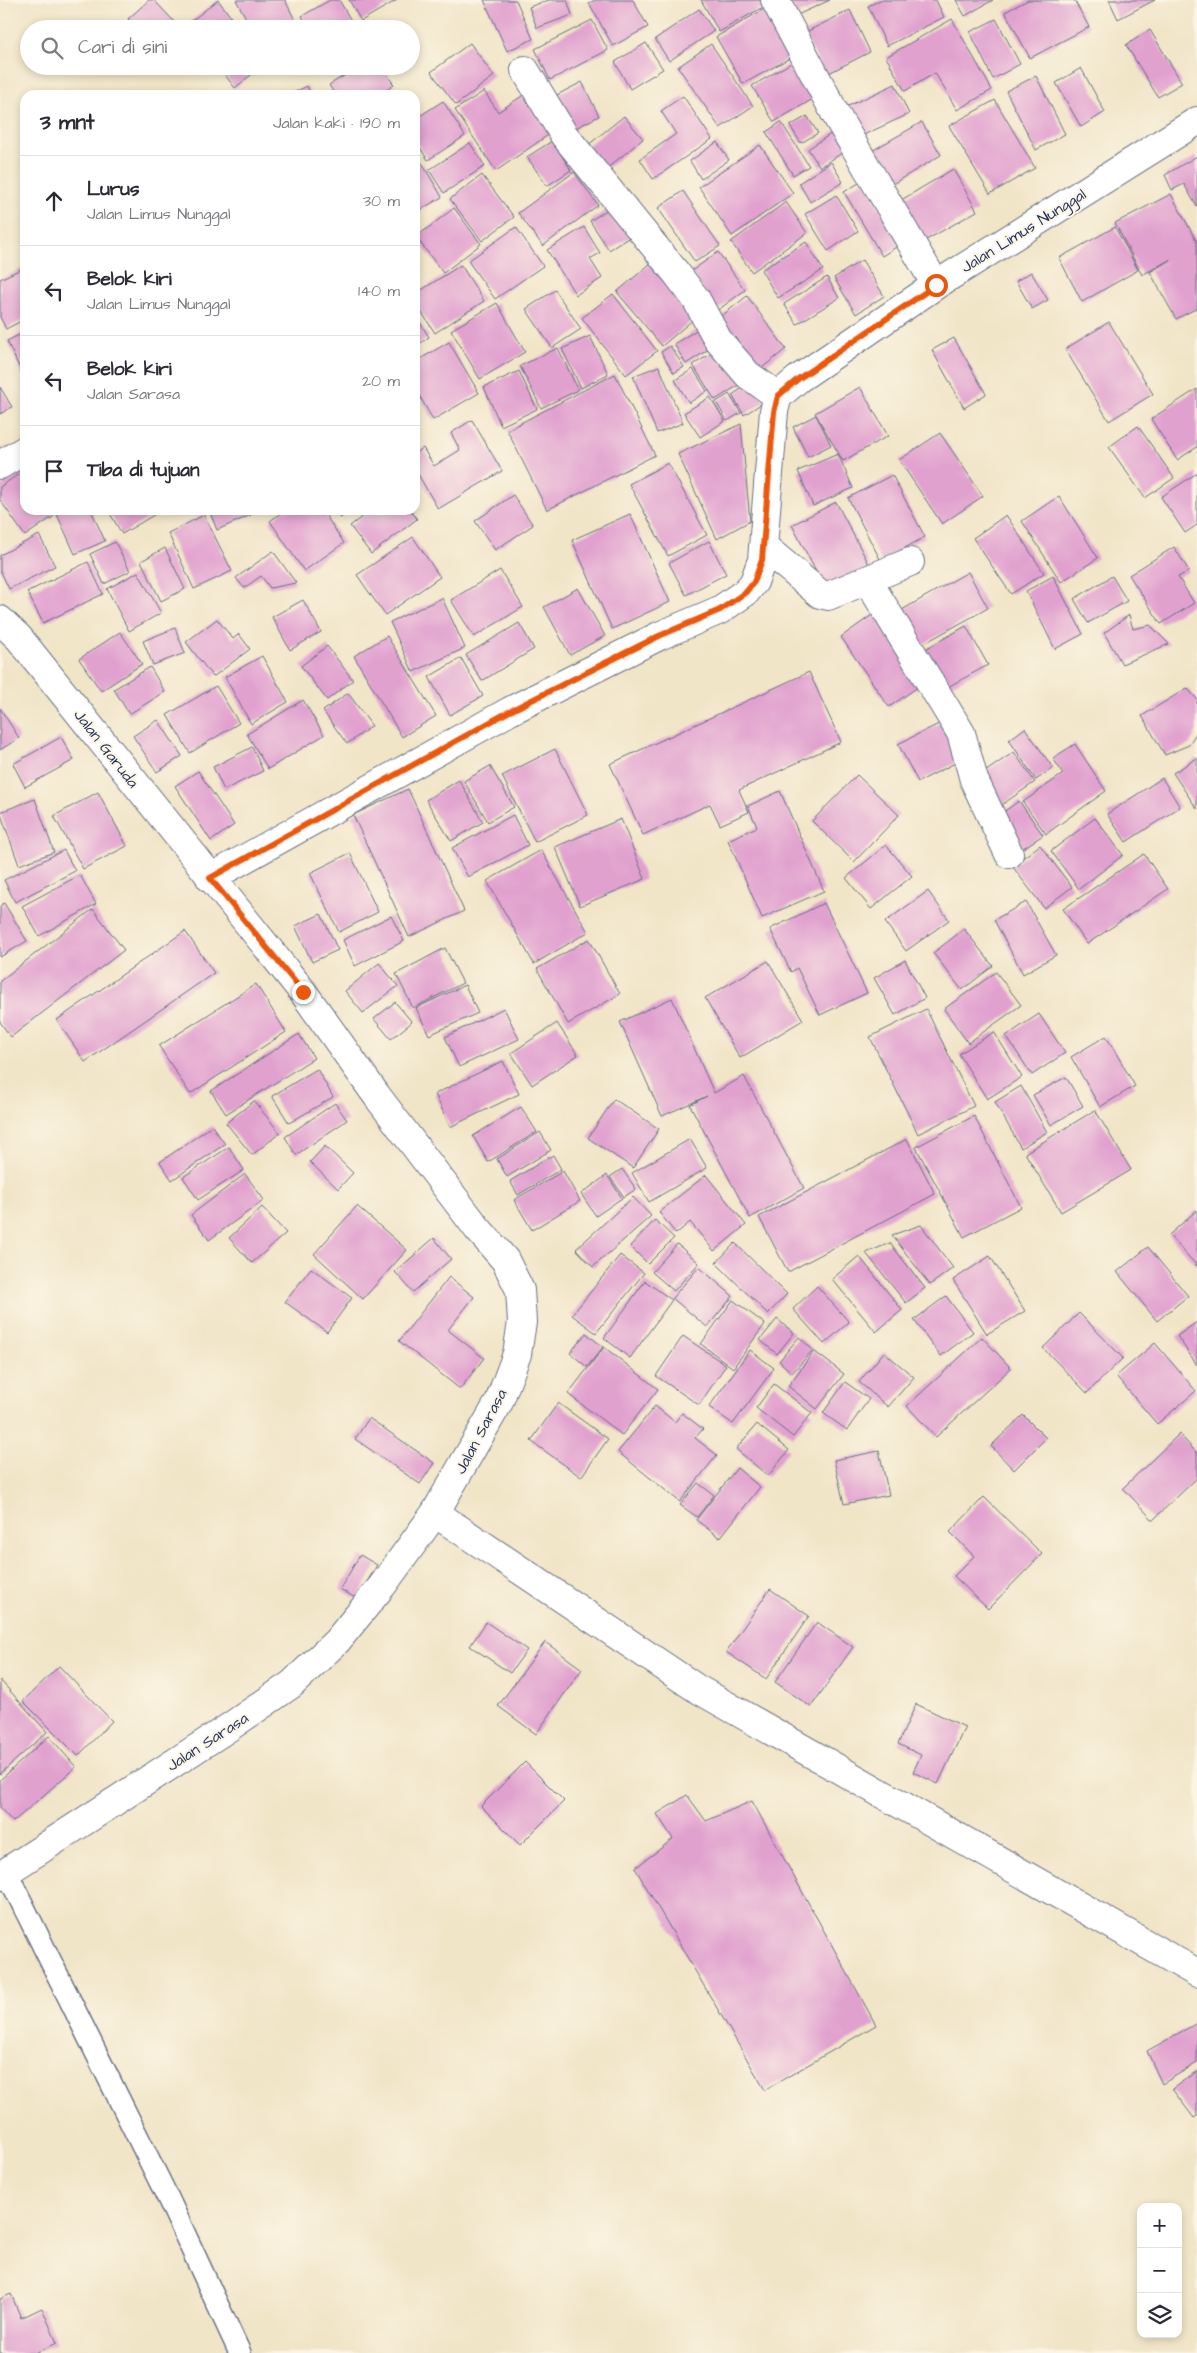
<!DOCTYPE html>
<html lang="id">
<meta charset="utf-8">
<style>
:root{--surface:#fff;--page:#f7f7f7;--text:#2b2b33;--muted:#7c7c81;--line:#e1e1e2}
body{margin:0;font-family:"Architects Daughter",sans-serif;background:var(--page);color:var(--text)}
.controls{position:absolute;right:15px;bottom:15px;display:grid;overflow:hidden;border-radius:10px;box-shadow:0 2px 8px #0003}
.controls button{width:45px;height:45px;display:grid;place-items:center;padding:0;border:0;border-bottom:1px solid var(--line);background:var(--surface);color:var(--text);font:25px sans-serif}
.stop{position:absolute;width:15px;height:15px;margin:-11px;border:4px solid #ea580c;border-radius:50%;background:#fff}
.stop.end{background:#ea580c;border-color:#fff;box-shadow:0 1px 5px #0008}
.list{margin:0;padding:0;list-style:none}
h2{display:flex;justify-content:space-between;align-items:center;height:65px;margin:0;padding:0 20px;font-size:21px}
h2 small{font-size:16px;font-weight:400;color:var(--muted)}
.list li{display:grid;grid-template-columns:32px 1fr auto;gap:15px;align-items:center;box-sizing:border-box;height:90px;padding:0 20px;border-top:1px solid var(--line)}
.list b{display:block;font-size:19px;white-space:nowrap}
.list p{margin:0;font-size:16px;white-space:nowrap;color:var(--muted)}
.list em{font-size:16px;font-style:normal;color:var(--muted)}
.icon{flex:none;width:28px;height:28px;fill:none;stroke:currentColor;stroke-width:2;stroke-linecap:round;stroke-linejoin:round}
.map{position:relative;flex:none;width:1197px;height:2353px;overflow:hidden}
.search{position:absolute;background:var(--surface);box-shadow:0 2px 8px #0003;left:20px;top:20px;width:400px;height:55px;display:flex;align-items:center;gap:12px;box-sizing:border-box;padding:0 18px;border-radius:28px;color:var(--muted);font-size:19px}
.panel{position:absolute;background:var(--surface);box-shadow:0 2px 8px #0003;left:20px;top:90px;width:400px;height:425px;border-radius:15px}
.map>svg:first-child{display:block}
.building{fill:#e1a1cf}
.lines{fill:none;stroke-linecap:round;stroke-linejoin:round}
.lane-casing{stroke:#666f83;stroke-width:24}
.street-casing{stroke:#666f83;stroke-width:30}
.secondary-casing{stroke:#666f83;stroke-width:30}
.lane{stroke:#fff;stroke-width:21}
.street{stroke:#fff;stroke-width:28}
.secondary{stroke:#fff;stroke-width:28}
.route{stroke:#ea580c;stroke-width:6}
.labels{text-anchor:middle;stroke-width:4;stroke-linejoin:round;paint-order:stroke}
.street-label{font-size:16px;fill:#1b2f5e;stroke:#fcf5e5}
</style>
<div class="map">
<svg width="1197" height="2353" viewBox="0 0 1197 2353">
<rect width="100%" height="100%" fill="#fcf5e5"/>
<filter id="ink" filterUnits="userSpaceOnUse"><feTurbulence type="fractalNoise" baseFrequency=".02" numOctaves="2"/><feDisplacementMap in="SourceGraphic" scale="10" xChannelSelector="R" yChannelSelector="G"/><feConvolveMatrix kernelMatrix="1 2 1 2 8 2 1 2 1" color-interpolation-filters="sRGB"/></filter>
<filter id="wash" filterUnits="userSpaceOnUse"><feTurbulence type="fractalNoise" baseFrequency=".0096" numOctaves="4" result="noise"/><feDisplacementMap in="SourceGraphic" scale="20" xChannelSelector="R" yChannelSelector="G"/><feGaussianBlur stdDeviation="1.12" result="paint"/><feColorMatrix in="noise" values="0 0 0 0 0 0 0 0 0 0 0 0 0 0 0 0 0 1.4 0 .05"/><feComposite in="paint" operator="in"/></filter>
<g filter="url(#wash)">
<rect width="100%" height="100%" fill="#f1e5c8"/>
<g id="blocks">
<path class="building" d="M149 0H154L181 29H137L128 19Z
M218 0 240 29H189L186 25Z
M236 0H285L299 28 252 29Z
M330 0H339L356 29H309L302 16Z
M349 0H397L361 21Z
M484 0H516L533 39 507 51Z
M549 0H567L572 15 537 28 529 7Z
M595 0H633L648 27 613 46 589 3Z
M701 0H771L772 2 719 32Z
M786 0H830L793 17Z
M880 0H936L944 17 887 46 868 6Z
M956 0H993L965 16Z
M1028 0H1074L1089 27 1030 58 1005 12Z
M1109 0H1155L1118 19Z
M699 9 714 31 669 61 655 39Z
M764 9 792 57 743 84 716 37Z
M850 10 870 52 825 75 804 33Z
M952 19 992 90 957 110 935 73 905 91 886 57Z
M996 19 1020 64 993 79 970 32Z
M592 20 608 50 550 80 535 49Z
M1150 30 1182 83 1158 97 1126 45Z
M470 43 494 76 456 105 431 72Z
M646 43 663 69 630 89 615 62Z
M711 44 753 106 720 128 678 67Z
M796 60 818 96 774 122 752 86Z
M218 66H262L235 88Z
M360 66H382L394 85 379 95H335L329 85Z
M1081 68 1105 112 1081 127 1056 83Z
M1036 76 1065 134 1036 150 1006 91Z
M582 82 599 116 570 131 553 97Z
M895 84 909 114 859 137 846 107Z
M307 86 311 95H289Z
M484 91 498 112 528 92 554 131 496 171 455 110Z
M683 96 712 139 653 179 640 159 676 134 661 111Z
M995 100 1035 168 990 194 949 126Z
M443 101 465 136 428 160 415 140V119Z
M624 116 643 139 606 169 587 146Z
M807 116 818 133 801 143 790 126Z
M781 122 809 166 793 175 766 132Z
M922 122 941 155 889 186 870 152Z
M838 129 850 148 820 167 808 149Z
M552 141 571 170 547 186 527 157Z
M717 142 729 160 701 179 690 161Z
M470 143 485 166 444 193 429 170Z
M760 145 793 193 732 236 699 187Z
M1197 156V207L1184 184 1172 190 1165 175Z
M831 162 843 182 810 202 799 183Z
M422 163 442 197 415 213V168Z
M953 169 977 211 921 243 898 202Z
M574 172 598 205 543 246 518 213Z
M482 175 514 217 482 241 450 199Z
M864 180 901 244 882 256 844 192Z
M683 191 720 246 695 262 658 208Z
M1171 194 1197 242V308L1176 319 1150 272 1171 259 1142 275 1115 223Z
M836 195 858 231 828 251 805 214Z
M786 202 807 233 752 272 731 242Z
M614 205 633 235 609 250 590 221Z
M454 208 481 244 443 273 416 237Z
M516 227 543 266 495 299 468 261Z
M584 227 600 253 590 259 602 278 576 295 547 250Z
M1115 227 1138 270 1082 302 1059 258Z
M806 242 823 270 778 298 761 270Z
M718 252 745 290 718 310 690 272Z
M657 258 702 312 662 346 617 292Z
M862 260 884 296 856 314 834 278Z
M461 265 484 301 435 333 415 302V294Z
M25 267V319L6 329 0 317V279Z
M1031 272 1048 300 1032 309 1016 281Z
M827 277 839 298 797 324 784 304Z
M555 290 581 329 552 348 526 309Z
M613 294 657 351 626 375 582 318Z
M747 296 786 349 753 375 714 322Z
M497 303 525 352 480 379 451 330Z
M415 315 429 337 415 347Z
M1109 322 1153 394 1109 421 1065 349Z
M703 326 715 345 686 364 674 344Z
M25 332V380L7 341Z
M590 336 608 374 581 388 562 349Z
M954 338 986 394 964 408 932 350Z
M449 342 479 393 433 420 415 388V362Z
M670 346 684 367 674 373 661 352Z
M722 347 744 382 715 400 693 365Z
M558 348 578 390 541 408 520 366Z
M659 366 683 423 657 433 633 376Z
M693 369 707 391 689 403 675 380Z
M519 371 537 409 501 426 484 387Z
M615 374 655 455 547 510 507 430Z
M752 382 764 402 744 415 732 395Z
M0 387 12 407 0 414Z
M860 387 888 436 843 461 815 413Z
M1197 389V447L1177 460 1151 419Z
M729 394 741 413 727 421 716 402Z
M710 397 725 421 700 437 684 413Z
M816 415 831 445 808 457 793 427Z
M472 420 502 471 438 509 415 469V453L423 448 434 466 460 450 451 433Z
M741 424 750 521 717 539 678 454Z
M1138 426 1174 478 1145 498 1109 447Z
M940 433 983 496 942 524 899 460Z
M838 454 853 488 813 506 798 471Z
M668 463 707 535 668 556 629 484Z
M23 471 25 510H50L54 516 25 536 0 500V487Z
M1197 473V525L1185 533 1161 497Z
M892 475 925 537 881 561 848 498Z
M513 495 533 525 495 550 475 521Z
M1059 496 1098 558 1061 582 1022 521Z
M836 502 872 570 827 593 792 525Z
M55 510H91L105 541 75 554Z
M108 510H162L122 534Z
M209 510H249L251 515 217 530Z
M285 510H322L344 543 304 571 270 521Z
M334 510H351L340 518Z
M371 510H410L417 519 371 554 350 526Z
M630 514 670 602 612 629 572 540Z
M204 515 232 571 194 589 168 533Z
M1006 515 1044 573 1011 594 973 538Z
M39 535 55 566 9 589 0 570V555Z
M413 537 440 577 385 615 357 575Z
M709 541 726 574 686 595 669 563Z
M115 542 130 571 104 584 90 554Z
M1174 547 1189 571 1178 577 1194 603 1161 624 1129 575Z
M165 548 185 589 161 601 141 561Z
M273 551 296 583 270 588 261 576 244 588 236 578Z
M88 562 103 594 43 623 27 592Z
M500 570 523 607 474 637 451 600Z
M138 572 161 613 129 631 107 589Z
M968 572 988 608 914 649 895 614Z
M1053 576 1083 634 1055 649 1026 591Z
M1112 576 1127 601 1088 623 1074 599Z
M578 588 605 636 570 655 544 607Z
M442 598 465 648 413 672 390 622Z
M303 600 321 632 290 650 272 617Z
M879 610 928 680 889 707 841 637Z
M1129 615 1133 629 1150 625 1169 644 1122 664 1104 633Z
M217 619 233 639 239 634 250 649 213 677 186 642Z
M519 623 534 649 482 681 466 655Z
M966 626 988 665 944 689 922 651Z
M175 628 185 653 153 665 143 641Z
M120 632 142 664 101 691 79 659Z
M387 636 436 716 402 737 354 656Z
M327 646 353 680 327 700 301 666Z
M262 656 288 702 251 724 225 677Z
M461 658 483 696 450 715 429 677Z
M150 667 165 692 129 714 114 689Z
M809 672 841 742 739 790 749 812 720 825 710 804 643 835 610 764Z
M216 686 239 723 190 753 167 715Z
M1187 688 1197 699V731L1189 745 1165 755 1142 716Z
M348 693 372 726 347 744 323 711Z
M303 700 324 735 268 769 247 734Z
M0 708 19 738 0 750Z
M949 719 967 757 918 782 898 744Z
M158 720 182 756 157 772 133 736Z
M1025 728 1053 768 1036 780 1009 740Z
M61 737 74 760 25 787 13 764Z
M1075 744 1106 791 1046 834 1023 802 1063 774 1053 758Z
M252 747 263 771 224 790 213 767Z
M555 749 588 815 535 842 502 776Z
M1014 752 1035 782 997 808 976 778Z
M1197 758V809L1173 773Z
M490 766 514 807 488 822 464 781Z
M198 771 234 825 211 841 175 786Z
M857 775 899 815 854 862 812 821Z
M1162 778 1180 807 1126 842 1107 814Z
M459 780 483 822 451 841 426 800Z
M408 789 464 911 409 937 353 815Z
M780 791 824 891 762 918 728 840 757 827 748 806Z
M98 792 127 846 83 869 54 816Z
M35 799 54 852 19 865 0 812Z
M1019 801 1043 835 1022 849 999 815Z
M513 815 528 845 468 877 452 848Z
M1095 818 1123 855 1079 889 1051 851Z
M621 819 645 879 580 906 555 847Z
M886 845 912 876 871 909 846 878Z
M1040 845 1072 887 1044 908 1012 866Z
M64 850 75 871 15 902 4 880Z
M541 850 588 932 534 964 487 881Z
M350 853 378 912 339 932 310 873Z
M1144 854 1168 889 1087 944 1063 909Z
M80 875 96 904 39 936 22 906Z
M928 891 949 920 906 951 885 922Z
M1026 902 1056 955 1023 974 994 920Z
M4 903 27 941 0 957V906Z
M824 903 867 993 820 1015 797 968 791 972 770 929Z
M93 909 124 950 11 1037 0 1022V981Z
M321 914 338 950 312 962 295 926Z
M391 916 404 941 355 966 343 940Z
M964 929 993 966 962 990 933 953Z
M185 931 214 973 85 1062 57 1020Z
M589 939 620 994 568 1024 537 969Z
M445 948 463 983 413 1008 396 974Z
M905 960 925 998 895 1015 874 978Z
M768 961 803 1020 740 1058 705 998Z
M379 963 398 986 363 1013 345 991Z
M996 972 1021 1005 968 1043 944 1009Z
M256 984 286 1032 190 1094 159 1046Z
M465 985 478 1013 429 1035 416 1008Z
M672 998 714 1093 744 1076 804 1188 750 1218 690 1105 707 1096 662 1116 620 1022Z
M395 1002 412 1022 391 1039 374 1019Z
M504 1008 519 1039 459 1067 445 1037Z
M926 1009 974 1106 918 1134 870 1037Z
M1039 1014 1065 1053 1032 1075 1006 1036Z
M557 1023 578 1055 532 1085 511 1053Z
M994 1032 1022 1077 987 1099 959 1054Z
M299 1034 314 1058 226 1114 211 1091Z
M1106 1036 1135 1086 1100 1107 1071 1057Z
M503 1061 519 1094 450 1127 435 1094Z
M317 1069 333 1097 289 1123 272 1096Z
M1066 1077 1083 1106 1051 1125 1033 1095Z
M1021 1086 1047 1132 1021 1148 995 1102Z
M614 1099 659 1129 633 1168 588 1138Z
M254 1101 280 1133 252 1155 226 1123Z
M335 1103 347 1120 296 1155 285 1137Z
M521 1107 537 1132 488 1162 473 1136Z
M1095 1110 1131 1170 1061 1212 1025 1153Z
M974 1116 1021 1207 964 1237 916 1147Z
M212 1126 225 1144 172 1180 160 1162Z
M540 1132 551 1150 507 1177 497 1159Z
M690 1139 707 1168 649 1202 632 1173Z
M907 1139 935 1194 788 1272 759 1217Z
M325 1146 353 1173 338 1189 310 1162Z
M229 1147 244 1170 198 1200 183 1177Z
M553 1155 561 1169 518 1195 510 1181Z
M622 1169 636 1189 624 1197 610 1177Z
M563 1171 580 1201 532 1230 514 1200Z
M245 1174 264 1200 209 1240 191 1215Z
M607 1175 622 1198 596 1216 581 1194Z
M706 1175 746 1225 714 1251 690 1222 676 1234 659 1212Z
M633 1197 651 1216 593 1267 576 1249Z
M357 1206 407 1250 363 1299 314 1254Z
M262 1207 286 1233 252 1263 229 1238Z
M1197 1210V1266L1169 1235Z
M655 1220 674 1238 648 1264 630 1246Z
M921 1225 953 1268 930 1285 892 1235Z
M434 1238 451 1259 413 1292 395 1272Z
M735 1243 787 1294 768 1314 716 1263Z
M890 1243 925 1288 906 1303 866 1253Z
M677 1244 699 1263 674 1291 652 1272Z
M1148 1247 1188 1296 1157 1321 1117 1272Z
M620 1255 644 1273 596 1333 572 1315Z
M859 1256 902 1310 876 1332 832 1279Z
M990 1256 1025 1311 987 1334 953 1280Z
M699 1267 733 1296 707 1327 672 1298Z
M311 1268 352 1298 327 1332 285 1302Z
M449 1277 474 1297 448 1330 484 1358 460 1389 399 1341Z
M645 1281 672 1300 630 1358 604 1338Z
M817 1286 849 1322 824 1344 793 1309Z
M946 1296 973 1332 941 1356 914 1320Z
M733 1300 765 1324 733 1368 701 1344Z
M1079 1313 1123 1358 1087 1393 1043 1348Z
M777 1319 794 1333 777 1354 760 1340Z
M1197 1322V1365L1177 1336Z
M586 1333 603 1347 587 1367 570 1353Z
M683 1336 726 1365 699 1405 656 1376Z
M799 1337 813 1350 792 1373 779 1361Z
M982 1337 1011 1368 936 1437 907 1406Z
M1155 1343 1196 1391 1157 1424 1116 1376Z
M604 1347 658 1389 622 1435 568 1394Z
M750 1350 774 1368 733 1424 709 1407Z
M814 1351 844 1374 817 1409 788 1386Z
M884 1352 914 1377 888 1407 859 1382Z
M845 1382 869 1399 847 1430 823 1413Z
M774 1384 812 1413 793 1437 756 1408Z
M558 1403 608 1439 581 1477 531 1441Z
M655 1406 675 1422 682 1413 703 1429 695 1438 717 1455 680 1502 618 1452Z
M1023 1415 1046 1438 1014 1470 991 1446Z
M369 1418 434 1463 420 1484 355 1439Z
M757 1424 789 1450 768 1476 736 1449Z
M1179 1434 1197 1453V1478L1153 1520 1123 1488Z
M879 1451 889 1495 844 1504 834 1460Z
M737 1468 760 1487 720 1538 696 1520Z
M698 1483 714 1495 697 1517 680 1505Z
M984 1497 1042 1554 988 1609 954 1576 974 1556 950 1532Z
M360 1555 377 1565 357 1599 340 1589Z
M770 1589 809 1616 766 1679 726 1652Z
M486 1622 527 1650 510 1673 470 1646Z
M817 1622 853 1647 811 1707 775 1682Z
M545 1642 582 1669 536 1734 498 1706Z
M59 1666 112 1721 78 1756 23 1701Z
M0 1680 47 1732 0 1774Z
M916 1704 965 1727 938 1784 913 1772 921 1755 898 1744Z
M49 1736 76 1767 13 1822 0 1808V1780Z
M525 1762 564 1801 520 1845 481 1806Z
M687 1795 706 1821 752 1801 876 2025 765 2090 635 1868 673 1839 657 1814Z
M1197 2023V2063L1162 2084 1147 2051Z
M1197 2071V2116L1194 2118 1172 2089Z
M11 2294 21 2318 42 2308 57 2343 35 2353H0V2299Z"/>
</g>
</g>
<g filter="url(#ink)">
<use href="#blocks" fill-opacity="0" stroke="#666f83" stroke-width="1"/>
<g class="lines">
<defs>
<path id="lane" d="M6 1871 168 2198 240 2353"/>
<path id="street" d="M775 0 836 115 936 285
M525 70 564 135 677 274 696 299 718 340 748 375 778 396
M0 465 25 450
M763 546 820 594 828 596 910 562
M868 581 961 733 974 780 1009 854
M210 878 510 711 659 636 720 610 746 592 754 582 762 560 774 411 778 396 798 379 936 285 1197 121
M435 1513 696 1688 1197 1973"/>
<path id="secondary" d="M0 620 19 638 303 992 377 1096 477 1228 505 1260 520 1290 522 1322 517 1354 499 1402 435 1513 382 1586 337 1641 292 1684 228 1728 0 1876"/>
</defs>
<use href="#lane" class="lane-casing"/>
<use href="#street" class="street-casing"/>
<use href="#secondary" class="secondary-casing"/>
<use href="#lane" class="lane"/>
<use href="#street" class="street"/>
<use href="#secondary" class="secondary"/>
</g>
</g>
<g class="lines" filter="url(#ink)">
<path class="route" d="M303 992 210 878 510 711 659 636 720 610 746 592 754 582 762 560 774 412 778 396 798 379 936 285"/>
</g>
<g class="labels">
<g class="street-label">
<text transform="translate(1023 230) rotate(-32)" y="6">Jalan Limus Nunggal</text>
<text transform="translate(107 748) rotate(52)" y="6">Jalan Garuda</text>
<text transform="translate(480 1431) rotate(-62)" y="6">Jalan Sarasa</text>
<text transform="translate(207 1741) rotate(-33)" y="6">Jalan Sarasa</text>
</g>
</g>
</svg>
<div class="controls">
<button>+</button>
<button>−</button>
<button><svg class="icon" aria-label="layers" viewBox="0 0 24 24"><path d="M12 4l9 5-9 5-9-5zM3 14l9 5 9-5"/></svg></button>
</div>
<div class="stop" style="left:936px;top:285px"></div>
<div class="stop end" style="left:303px;top:992px"></div>
<div class="search"><svg class="icon" aria-label="search" viewBox="0 0 24 24"><circle cx="10" cy="10" r="6"/><path d="M15 15l6 6"/></svg>Cari di sini</div>
<section class="panel">
<h2>3 mnt<small>Jalan kaki · 190 m</small></h2>
<ul class="list">
<li><svg class="icon" aria-label="ahead" viewBox="0 0 24 24"><path d="M12 20V5M6 11l6-6 6 6"/></svg><div><b>Lurus</b><p>Jalan Limus Nunggal</p></div><em>30 m</em></li>
<li><svg class="icon" aria-label="left" viewBox="0 0 24 24"><path d="M17 20v-9H6M10 6l-5 5 5 5"/></svg><div><b>Belok kiri</b><p>Jalan Limus Nunggal</p></div><em>140 m</em></li>
<li><svg class="icon" aria-label="left" viewBox="0 0 24 24"><path d="M17 20v-9H6M10 6l-5 5 5 5"/></svg><div><b>Belok kiri</b><p>Jalan Sarasa</p></div><em>20 m</em></li>
<li><svg class="icon" aria-label="arrive" viewBox="0 0 24 24"><path d="M6 21V4h12l-3 4 3 4H6"/></svg><div><b>Tiba di tujuan</b></div></li>
</ul>
</section>
</div>
